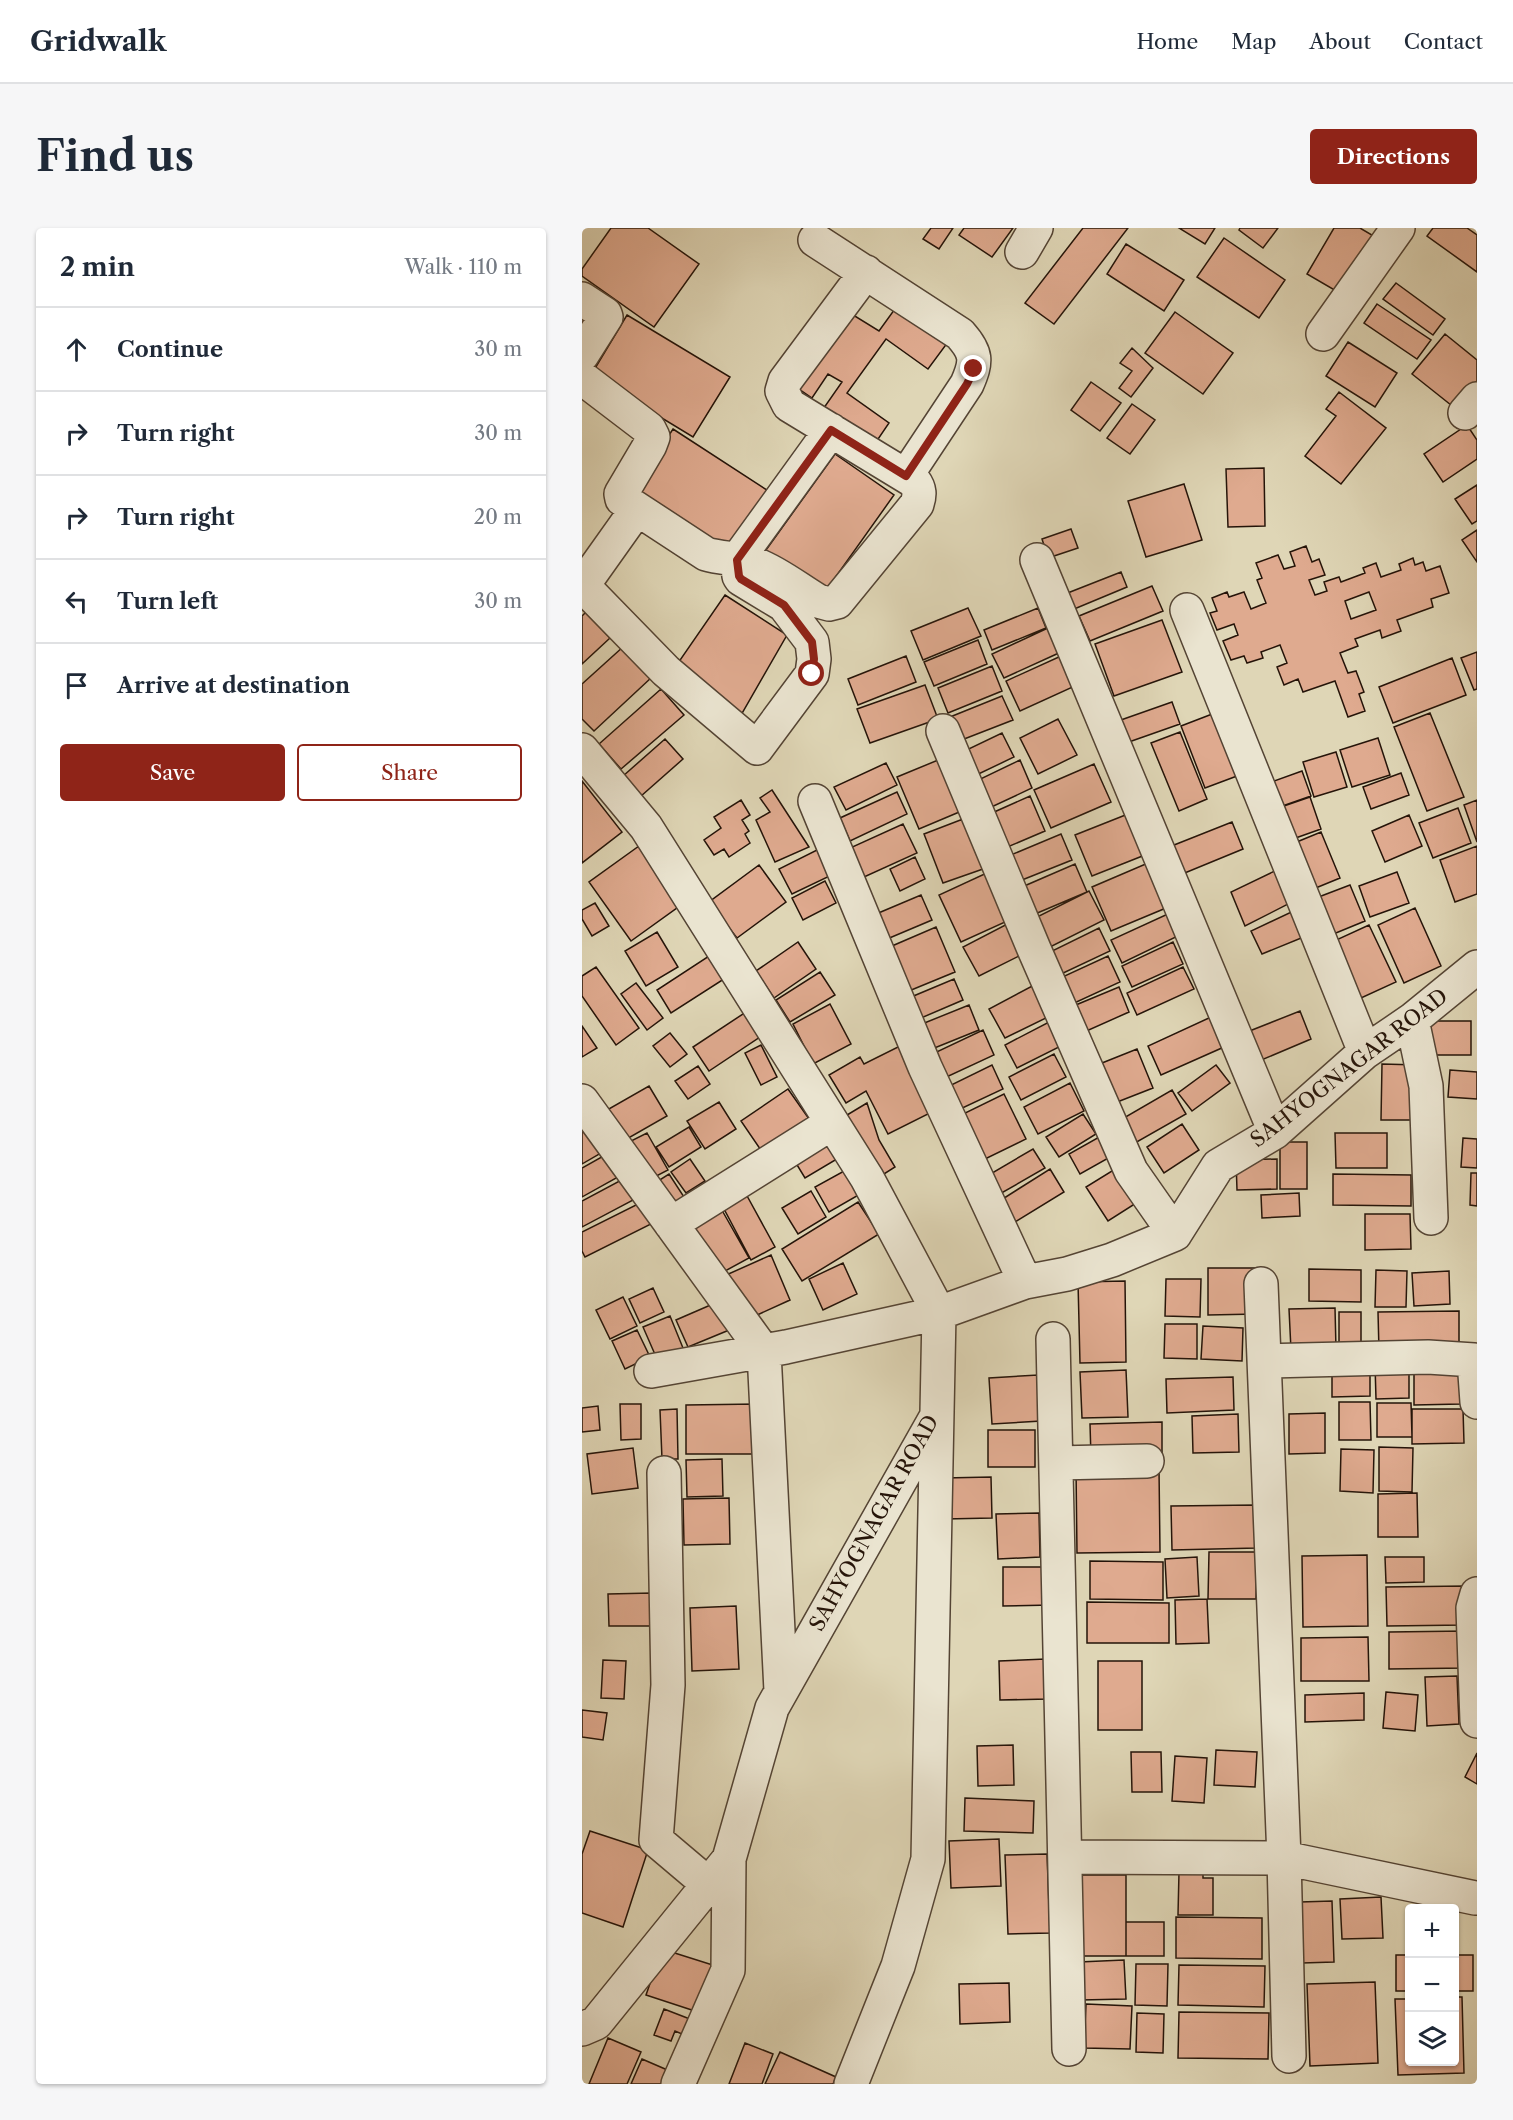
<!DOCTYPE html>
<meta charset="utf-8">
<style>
:root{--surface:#fff;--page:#f6f6f7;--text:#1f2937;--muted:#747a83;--line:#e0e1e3;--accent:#8f2418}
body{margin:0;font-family:"Libre Caslon Text",serif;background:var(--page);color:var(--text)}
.controls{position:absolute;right:18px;bottom:18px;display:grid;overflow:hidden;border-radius:6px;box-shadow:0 2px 4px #0004}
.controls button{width:54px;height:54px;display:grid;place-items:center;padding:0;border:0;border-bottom:2px solid var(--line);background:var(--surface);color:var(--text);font:30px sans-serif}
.stop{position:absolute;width:18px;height:18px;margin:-14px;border:4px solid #8f2418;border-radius:50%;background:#fff}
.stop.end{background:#8f2418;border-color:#fff;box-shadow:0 2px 6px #0008}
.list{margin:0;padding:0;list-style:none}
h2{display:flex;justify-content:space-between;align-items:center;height:78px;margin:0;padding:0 24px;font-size:26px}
h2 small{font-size:20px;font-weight:400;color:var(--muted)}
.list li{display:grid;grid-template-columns:39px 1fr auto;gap:18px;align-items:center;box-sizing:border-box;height:84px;padding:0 24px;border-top:2px solid var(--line)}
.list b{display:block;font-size:22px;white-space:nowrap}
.list em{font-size:20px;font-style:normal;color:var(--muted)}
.actions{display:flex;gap:12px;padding:18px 24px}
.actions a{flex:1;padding:14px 0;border:2px solid var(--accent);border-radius:6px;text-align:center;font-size:21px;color:var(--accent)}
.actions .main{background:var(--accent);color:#fff}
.icon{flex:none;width:33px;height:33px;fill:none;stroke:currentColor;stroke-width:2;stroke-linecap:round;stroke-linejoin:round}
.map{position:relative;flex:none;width:895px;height:1856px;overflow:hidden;border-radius:6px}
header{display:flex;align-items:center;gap:36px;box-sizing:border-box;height:84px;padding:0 30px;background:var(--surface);border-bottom:2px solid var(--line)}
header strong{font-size:28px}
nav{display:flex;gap:33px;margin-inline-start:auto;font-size:21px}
.intro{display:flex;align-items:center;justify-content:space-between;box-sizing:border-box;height:144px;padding:0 36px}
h1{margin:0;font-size:42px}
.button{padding:15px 27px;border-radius:6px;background:var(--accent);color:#fff;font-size:21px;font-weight:700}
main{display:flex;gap:36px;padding:0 36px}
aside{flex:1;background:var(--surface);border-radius:6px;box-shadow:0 2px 4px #0004}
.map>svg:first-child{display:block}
.building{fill:#dfaa8f;stroke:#251409;stroke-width:1.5;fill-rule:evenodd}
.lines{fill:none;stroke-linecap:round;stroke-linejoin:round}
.street-casing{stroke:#544434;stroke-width:36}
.street{stroke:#eae4d0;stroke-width:33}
.route{stroke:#8f2418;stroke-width:8}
.labels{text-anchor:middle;stroke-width:6;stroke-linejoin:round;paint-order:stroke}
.street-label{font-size:21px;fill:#251409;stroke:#eae4d0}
</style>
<header>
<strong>Gridwalk</strong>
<nav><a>Home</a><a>Map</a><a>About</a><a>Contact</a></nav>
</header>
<div class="intro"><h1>Find us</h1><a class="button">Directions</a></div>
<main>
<aside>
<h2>2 min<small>Walk · 110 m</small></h2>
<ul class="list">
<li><svg class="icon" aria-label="ahead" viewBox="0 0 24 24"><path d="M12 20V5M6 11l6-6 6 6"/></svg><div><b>Continue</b></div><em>30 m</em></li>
<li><svg class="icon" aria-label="right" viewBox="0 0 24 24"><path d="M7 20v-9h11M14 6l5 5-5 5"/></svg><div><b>Turn right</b></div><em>30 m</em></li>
<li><svg class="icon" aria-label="right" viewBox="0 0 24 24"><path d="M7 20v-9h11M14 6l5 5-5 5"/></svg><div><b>Turn right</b></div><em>20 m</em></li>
<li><svg class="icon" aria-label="left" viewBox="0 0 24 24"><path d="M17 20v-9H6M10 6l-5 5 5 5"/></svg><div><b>Turn left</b></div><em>30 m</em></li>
<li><svg class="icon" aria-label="arrive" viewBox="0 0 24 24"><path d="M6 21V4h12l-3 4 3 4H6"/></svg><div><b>Arrive at destination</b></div></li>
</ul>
<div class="actions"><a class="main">Save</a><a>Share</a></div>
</aside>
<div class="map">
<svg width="895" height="1856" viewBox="0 0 895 1856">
<rect width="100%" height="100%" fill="#dfd6b6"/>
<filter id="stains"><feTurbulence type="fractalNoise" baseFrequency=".00333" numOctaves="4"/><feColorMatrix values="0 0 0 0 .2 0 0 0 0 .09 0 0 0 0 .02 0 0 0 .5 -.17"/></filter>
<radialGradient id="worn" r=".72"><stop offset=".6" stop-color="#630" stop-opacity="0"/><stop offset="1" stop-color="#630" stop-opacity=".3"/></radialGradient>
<path class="building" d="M29 0H66L117 36 72 99 0 48V41Z
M349 0H371L357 21 341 11Z
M382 0H431L410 29 377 7Z
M501 0H546L472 96 443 75Z
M597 0H633L623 16Z
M658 0H696L681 20 657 2Z
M752 0H778L795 10 761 67 725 46Z
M851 0H885L895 7V44L845 8Z
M642 10 703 52 677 90 615 49Z
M544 16 602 52 582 83 525 46Z
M814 55 863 91 851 107 801 71Z
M795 76 849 112 835 131 782 95Z
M315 78 366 114 346 141 304 111 265 165 307 195 290 220 239 184 260 154 246 146 230 170 214 159 268 85 297 103Z
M593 84 651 125 621 166 563 125Z
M45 87 148 149 111 209 9 147Z
M863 106 895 132V154L874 181 830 146Z
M766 114 815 145 793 179 744 148Z
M550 120 571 140 549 169 537 160 550 143 538 135Z
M509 154 539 175 518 203 489 182Z
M757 164 804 200 759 256 723 228 754 188 744 181Z
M550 176 573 192 548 226 525 210Z
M885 197 895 212V231L861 254 842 226Z
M91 201 191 266 149 330 49 265Z
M253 226 312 267 243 364 184 322Z
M682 240 683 298 646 299 644 241Z
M602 256 620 312 564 329 546 273Z
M895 257V293L890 296 873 271Z
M489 301 496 320 466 330 460 311Z
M895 302V334L880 312Z
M724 318 730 334 737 331 743 347 727 352 733 367 745 363 742 354 757 349 759 354 783 345 781 340 794 335 799 349 819 342 817 336 831 330 833 337 841 334 844 343 858 338 867 365 849 371 851 379 815 392 819 403 800 410 798 402 773 411 776 418 758 425 766 445 774 443 782 464 777 466 783 483 766 489 753 453 721 464 716 451 702 457 695 439 705 435 698 417 679 424 681 430 665 435 662 428 649 432 641 413 656 407 652 396 635 402 628 385 635 383 630 370 645 364 647 369 662 364 669 381 684 375 675 352 680 350 674 335 696 327 702 341 713 338 708 324ZM787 364 794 382 769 391 763 373Z
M539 344 545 359 485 384 478 368Z
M570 358 581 383 508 413 497 388Z
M143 367 205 407 159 487 96 435Z
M386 380 399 408 341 432 329 403Z
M456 380 464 400 410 422 402 402Z
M4 384 28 410 0 436V388Z
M580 392 600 444 532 468 513 416Z
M468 399 479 424 422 450 410 426Z
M396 412 405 436 352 458 342 434Z
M42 418 70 449 12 503 0 491V456Z
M895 424V461L892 462 879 430Z
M324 428 334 454 276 477 266 451Z
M479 428 493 458 438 483 424 453Z
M870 430 884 467 811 495 797 459Z
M410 438 420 463 366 485 356 460Z
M343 457 356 491 288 515 275 481Z
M79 461 102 487 39 541 17 516Z
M420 468 431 492 377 513 368 489Z
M590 474 598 496 544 515 536 493Z
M638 483 663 545 623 560 599 498Z
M848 485 882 569 845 583 812 499Z
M476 491 495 527 456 546 438 510Z
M598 504 625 571 597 583 569 515Z
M420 505 432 529 386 551 374 527Z
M796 510 808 547 770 559 758 522Z
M83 511 101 531 50 576 32 556Z
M754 524 765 559 732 569 721 534Z
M361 530 382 582 337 601 315 549Z
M438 532 450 560 403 582 390 555Z
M304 535 315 557 264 582 252 559Z
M512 536 529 574 469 600 452 562Z
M720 543 729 568 689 582 681 557Z
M819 545 827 567 789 581 781 559Z
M0 553 40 604 0 635Z
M190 562 227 619 193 634 174 592 188 584 178 570Z
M315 564 325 586 268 613 258 590Z
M448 568 463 603 416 623 401 589Z
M728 569 739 601 708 612 696 580Z
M159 572 168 587 160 592 167 603 163 606 168 615 147 629 142 621 132 627 122 612 139 600 132 589Z
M895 572V614L882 577Z
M876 580 889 615 851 630 837 595Z
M556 582 573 623 510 648 493 607Z
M827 587 840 618 803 634 790 603Z
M381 591 401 641 361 655 342 606Z
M650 594 661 621 593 649 582 621Z
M321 596 335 625 282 649 268 620Z
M739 604 758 650 724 664 705 618Z
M479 606 490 632 435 654 424 629Z
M57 618 99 677 49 713 7 654Z
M895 618V666L873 674 858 632Z
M241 619 254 645 210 666 197 641Z
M333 629 343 651 318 663 308 641Z
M566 635 584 680 529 703 510 659Z
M493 636 505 664 453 686 440 659Z
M177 637 204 674 155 710 127 674Z
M699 640 714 672 663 698 649 664Z
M409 643 432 690 379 714 357 667Z
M815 644 827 675 788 689 777 658Z
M243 653 254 675 221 692 210 670Z
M768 657 783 693 749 707 734 670Z
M507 663 522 692 466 720 451 691Z
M339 667 350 692 298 714 287 689Z
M13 675 27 698 10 708 0 691V682Z
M720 679 729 706 680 726 669 703Z
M833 680 859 738 822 755 796 697Z
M588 685 598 707 540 735 529 712Z
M433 692 449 722 397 748 381 719Z
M787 697 814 754 779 770 752 713Z
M354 699 373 744 322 765 303 721Z
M517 700 528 723 477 747 466 725Z
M75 704 96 739 64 758 43 723Z
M216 714 234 741 192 770 174 743Z
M591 714 601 736 550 759 540 738Z
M127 728 142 751 89 785 75 762Z
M526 728 538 754 488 777 476 751Z
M14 739 57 800 34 817 0 768V748Z
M601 739 612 761 555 787 545 765Z
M238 744 253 767 208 794 194 772Z
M372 751 381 772 332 793 322 772Z
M54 755 81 790 65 802 39 766Z
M454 756 470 787 423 810 407 781Z
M537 759 547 784 500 805 489 779Z
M248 776 269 816 231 836 211 796Z
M387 777 397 802 345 823 335 798Z
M167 782 184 805 127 843 111 819Z
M718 783 729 811 677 833 665 804Z
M629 789 642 819 579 847 566 818Z
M469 793 481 817 435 840 423 817Z
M849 793H889V827H849Z
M0 798 15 820 0 829Z
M401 802 412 827 358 852 346 828Z
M88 805 105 826 88 839 71 818Z
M322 816 354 882 306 906 284 863 264 875 247 847 278 829 282 836Z
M179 817 195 849 179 857 163 825Z
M555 821 571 860 525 878 510 839Z
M472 826 484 849 439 872 427 849Z
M800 836 836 837V892H799Z
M410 837 421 861 374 883 363 860Z
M634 837 648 855 610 883 596 865Z
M116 838 128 856 106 871 93 853Z
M868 842 895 844V871L866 869Z
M488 855 502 883 456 906 442 879Z
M67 858 85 888 36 916 18 886Z
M206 861 232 898 185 931 159 893Z
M590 862 604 886 553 915 540 891Z
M422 866 444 911 401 932 379 887Z
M137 874 154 901 123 921 105 893Z
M285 875 297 912 313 939 291 953 255 893Z
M501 886 514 906 477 929 464 909Z
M600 896 617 922 582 945 565 919Z
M12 897 26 921 0 936V904Z
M107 899 119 919 87 939 74 919Z
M65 905 86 942 61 955 41 917Z
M246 905 260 928 223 950 209 927Z
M753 905H805V940H754Z
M519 908 530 928 498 946 487 926Z
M881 910 895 911V940L879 939Z
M698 914H725V961H698Z
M451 921 463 940 416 967 405 948Z
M32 922 45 944 0 969V940Z
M108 931 123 953 104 965 89 944Z
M695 931V961L655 962 654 932Z
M273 937 287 961 247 984 233 959Z
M538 938 559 972 526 993 504 959Z
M468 941 482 964 433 994 419 972Z
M889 945H895V978L888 977Z
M87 946 102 969 81 983 65 960Z
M751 946 829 947V978L751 977Z
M45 949 55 970 0 999V973Z
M229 963 244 989 216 1006 200 980Z
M717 965 718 988 680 990 679 967Z
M164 966 193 1019 169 1032 141 979Z
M60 974 71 995 3 1029 0 1023V1004Z
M276 974 297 1006 220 1053 200 1021Z
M137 977 167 1030 132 1049 102 996Z
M783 986H828L829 1021 783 1022Z
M189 1027 208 1072 162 1093 142 1048Z
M261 1035 275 1066 241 1082 227 1051Z
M626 1040H674L675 1086 626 1087Z
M727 1041 779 1042V1074L727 1073Z
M794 1042 825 1043 824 1079H793Z
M867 1043 868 1076 832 1078 830 1045Z
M584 1051H619L618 1089 583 1088Z
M543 1053 544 1134 498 1135 496 1054Z
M71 1060 82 1084 58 1095 47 1071Z
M41 1069 55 1098 28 1111 14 1082Z
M140 1072 152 1100 106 1119 94 1092Z
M753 1080 754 1121 709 1122 707 1081Z
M877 1083V1122L797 1123 796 1084Z
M757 1084H779V1126H757Z
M88 1088 101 1120 75 1131 61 1099Z
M583 1096H615V1131L582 1130Z
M621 1098 661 1100 660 1133 619 1131Z
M55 1102 68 1129 43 1141 30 1113Z
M788 1136V1168L750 1169V1137Z
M793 1136H827V1170L794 1171Z
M832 1136H878L879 1176 832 1177Z
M544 1142 546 1189 500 1190 498 1144Z
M456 1147 459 1193 410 1196 407 1150Z
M651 1149 652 1182 585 1185 584 1151Z
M757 1174H788L789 1212H757Z
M795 1175H829L830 1209H795Z
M38 1176H59V1211L39 1212Z
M175 1176 176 1226H104V1177Z
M16 1178 18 1202 0 1204V1180Z
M95 1181 96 1231H80L78 1182Z
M830 1181H881L882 1215 830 1216Z
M743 1185V1225L707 1226V1186Z
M656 1186 657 1224 611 1225 610 1188Z
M580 1194V1228L509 1229 508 1196Z
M406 1202H453V1239H406Z
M797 1219 831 1220 830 1264 797 1263Z
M51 1220 56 1260 10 1266 5 1226Z
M759 1221 792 1222 791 1265 758 1263Z
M140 1231 141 1268 105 1269 104 1232Z
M494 1240H577L578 1324 495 1325Z
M409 1249 410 1290 363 1291 362 1250Z
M835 1265 836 1309H796V1266Z
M147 1270 148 1316 102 1317 101 1271Z
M674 1277 675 1320 590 1322 589 1278Z
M457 1285 458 1329 416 1331 414 1286Z
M627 1324H675L674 1371H626Z
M785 1327 786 1398 721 1399 720 1328Z
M615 1329 617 1368 585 1370 583 1331Z
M803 1329H842V1354L804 1355Z
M508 1333 581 1334V1372L508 1371Z
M421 1339H469L470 1377 421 1378Z
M883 1358V1397L805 1398 804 1359Z
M70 1365 71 1398H27L26 1366Z
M625 1371 627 1415 594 1416 593 1372Z
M505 1374 587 1375V1415H505Z
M154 1378 157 1441 110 1443 108 1380Z
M884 1403V1440L807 1441V1404Z
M786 1409 787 1453H719V1410Z
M464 1431 466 1471 418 1472 417 1433Z
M21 1432 44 1433 42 1471 19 1470Z
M516 1433H560V1502H516Z
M875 1448 877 1496 845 1498 843 1449Z
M804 1464 836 1467 833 1503 801 1500Z
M782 1465V1492L723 1494V1467Z
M0 1482 25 1485 21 1512 0 1509Z
M431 1517 432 1557 396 1558 395 1518Z
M634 1522 675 1524 673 1559 632 1557Z
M549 1524H579L580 1564H550Z
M895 1525V1556L883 1549Z
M593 1528 625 1530 622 1575 590 1573Z
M383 1570 452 1573 451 1605 382 1603Z
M8 1603 66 1622 41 1699 0 1685V1626Z
M417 1611 419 1658 369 1660 367 1613Z
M465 1626 468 1705 426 1706 423 1627Z
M597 1644H621V1650H631V1687H596Z
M499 1647H544V1728H498Z
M799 1669 801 1710 760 1711 758 1671Z
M750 1673 752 1734 720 1735 718 1674Z
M594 1689 680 1690V1731L594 1730Z
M544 1694H582V1728H544Z
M80 1721 137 1739 122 1786 64 1767Z
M814 1727H828V1763H814Z
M872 1727H891V1763H872Z
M542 1732 544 1771 499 1772 497 1734Z
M554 1736H586L585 1778 553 1777Z
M597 1737 683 1738 682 1779 596 1777Z
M793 1754 796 1835 728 1838 725 1756Z
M427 1755 428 1794 378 1796 377 1756Z
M872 1769H880L882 1845 816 1847 813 1771H828V1834H872Z
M504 1776 550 1778 548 1821 502 1820Z
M82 1781 113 1793 107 1809 93 1803 89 1813 72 1807Z
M597 1784 687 1785 686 1831 596 1830Z
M555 1785 582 1786 581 1825 554 1824Z
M26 1810 59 1824 45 1856H7Z
M163 1815 191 1826 180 1856H147Z
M198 1824 254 1849 251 1856H183Z
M60 1831 90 1844 85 1856H49Z"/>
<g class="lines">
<defs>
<path id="street" d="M233 12 378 106C395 125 395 133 385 156L324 248
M440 24 454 0
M0 71 23 86 24 89 0 127
M741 106 816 0
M0 150 67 201 71 209 68 217 39 266 40 271 124 326C141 331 159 330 175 337 196 345 216 361 236 373L247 376 255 374 335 276C338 267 338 261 332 253L207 177 200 163 203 153 284 44
M883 185 895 171
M55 281 6 350 4 356 6 363 84 443 175 520 230 446 232 431 230 414 202 377 159 351 157 348 155 332 249 202
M455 332 693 904
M605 382 783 824
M361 503 452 721 549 943 593 1006
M0 522 64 599 285 950 357 1085 346 1631 316 1738 269 1856
M233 573 343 839 443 1054
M830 792 844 858 849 990
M0 873 182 1124 199 1463
M89 996 250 895
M679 1056 702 1630 893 1670
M471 1111 487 1821
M892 1132 895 1174
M683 1133 846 1129 892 1132 895 1134
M69 1143 204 1119 357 1085 443 1054 485 1046 530 1032 593 1006 636 938 693 904 783 824 830 792 895 739
M474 1235 565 1233
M82 1245 86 1457 74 1612 126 1656
M895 1366 891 1380 895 1493
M484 1629 702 1630 707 1828
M0 1801 14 1795 147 1631 190 1480 353 1191
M96 1856 146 1742 147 1631"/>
</defs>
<use href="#street" class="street-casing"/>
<use href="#street" class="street"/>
</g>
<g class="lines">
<path class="route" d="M230 446 232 431 230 414 202 377 159 351 157 348 155 332 249 202 324 248 385 156 392 141"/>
</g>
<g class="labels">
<g class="street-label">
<text transform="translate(767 840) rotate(-38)" y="7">SAHYOGNAGAR ROAD</text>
<text transform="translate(292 1295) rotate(-61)" y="7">SAHYOGNAGAR ROAD</text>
</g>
</g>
<rect width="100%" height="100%" filter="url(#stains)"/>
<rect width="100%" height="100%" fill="url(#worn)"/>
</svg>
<div class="controls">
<button>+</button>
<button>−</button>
<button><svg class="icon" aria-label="layers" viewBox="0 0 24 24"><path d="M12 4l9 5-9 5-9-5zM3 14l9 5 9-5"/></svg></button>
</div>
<div class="stop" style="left:230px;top:446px"></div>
<div class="stop end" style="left:392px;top:141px"></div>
</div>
</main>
